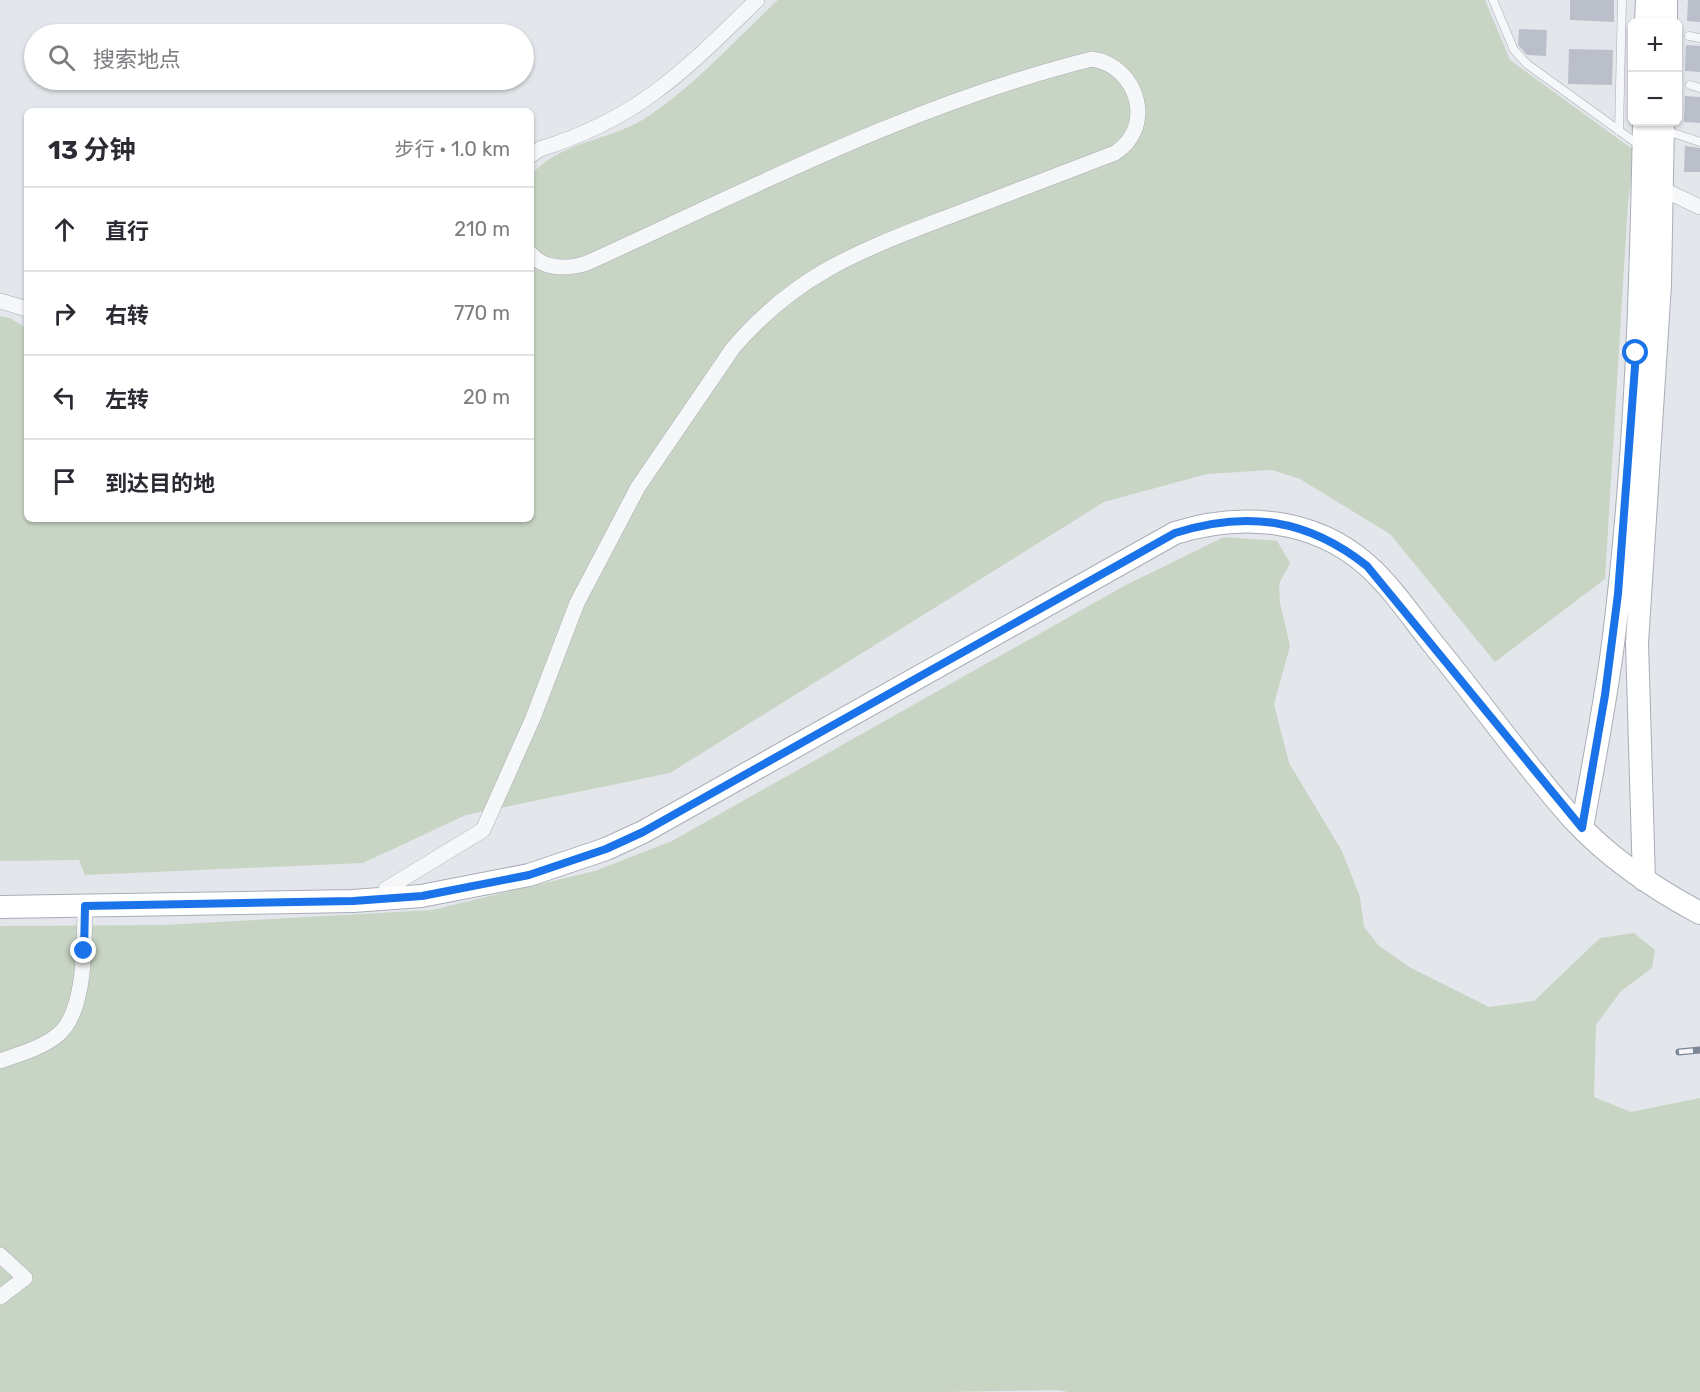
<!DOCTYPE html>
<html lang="zh">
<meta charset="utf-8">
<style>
:root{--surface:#fff;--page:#f2f2f3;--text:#2b2b33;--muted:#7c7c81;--line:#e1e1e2}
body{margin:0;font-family:Rubik,"Noto Sans SC",sans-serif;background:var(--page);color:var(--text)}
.controls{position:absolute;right:18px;top:18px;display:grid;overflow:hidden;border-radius:9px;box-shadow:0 2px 4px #0004}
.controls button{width:54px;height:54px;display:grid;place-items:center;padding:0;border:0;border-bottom:2px solid var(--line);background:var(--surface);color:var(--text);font:30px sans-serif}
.stop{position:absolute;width:18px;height:18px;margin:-14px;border:4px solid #1a73e8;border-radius:50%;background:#fff}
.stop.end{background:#1a73e8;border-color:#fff;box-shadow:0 2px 6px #0008}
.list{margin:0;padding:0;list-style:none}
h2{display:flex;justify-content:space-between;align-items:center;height:78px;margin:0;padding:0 24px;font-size:26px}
h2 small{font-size:20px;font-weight:400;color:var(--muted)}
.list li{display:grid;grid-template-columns:39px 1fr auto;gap:18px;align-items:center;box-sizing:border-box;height:84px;padding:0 24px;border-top:2px solid var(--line)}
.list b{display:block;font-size:22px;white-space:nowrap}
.list em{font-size:20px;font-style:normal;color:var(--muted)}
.icon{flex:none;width:33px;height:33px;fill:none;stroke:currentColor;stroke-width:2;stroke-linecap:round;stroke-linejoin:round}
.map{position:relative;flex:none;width:1700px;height:1392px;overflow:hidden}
.search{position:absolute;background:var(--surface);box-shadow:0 2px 4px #0004;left:24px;top:24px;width:510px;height:66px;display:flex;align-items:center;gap:15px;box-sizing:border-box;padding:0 21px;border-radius:33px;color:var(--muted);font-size:22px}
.panel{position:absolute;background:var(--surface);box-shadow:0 2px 4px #0004;left:24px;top:108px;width:510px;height:414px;border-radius:9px}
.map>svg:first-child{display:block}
.green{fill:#c8d5c4}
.building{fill:#babfc9}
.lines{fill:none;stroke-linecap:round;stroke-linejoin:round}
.service-casing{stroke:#a8adb6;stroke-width:9}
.minor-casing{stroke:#a8adb6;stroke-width:16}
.secondary-casing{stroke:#a8adb6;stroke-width:24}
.service{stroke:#f6f7f9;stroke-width:8}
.minor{stroke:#f6f7f9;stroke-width:15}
.secondary{stroke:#fff;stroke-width:22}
.rail-casing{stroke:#7c8695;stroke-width:7}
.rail{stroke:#f3f5f8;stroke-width:4.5;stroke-dasharray:14;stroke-linecap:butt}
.route{stroke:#1a73e8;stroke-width:8}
</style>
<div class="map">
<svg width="1700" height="1392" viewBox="0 0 1700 1392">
<rect width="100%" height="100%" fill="#e3e6eb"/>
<path class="green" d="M778 0H1485L1510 60 1635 151 1628 202 1605 579 1495 662 1390 534 1300 479 1272 470 1207 474 1104 502 670 773 466 815 363 863 85 875 79 860 0 861V316L10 318 27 329V519H531V175C561 141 608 141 644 119 694 87 735 40 778 0Z
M1224 537 1277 541 1290 563 1279 584 1280 603 1290 646 1274 704 1289 763 1342 851 1360 897 1364 927 1379 946 1411 968 1489 1007 1534 1001 1600 938 1634 933 1655 950 1652 968 1621 991 1596 1025 1594 1097 1631 1112 1700 1098V1392H1068L1058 1390 943 1392H0V926L165 925 432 910 595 871 672 841 1124 586Z"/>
<path class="building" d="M1570 0H1614V22L1570 20Z
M1688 0H1700V22L1687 21Z
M1519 29 1547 30 1546 56 1527 55 1518 45Z
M1686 45 1700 46V72L1685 71Z
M1569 49 1613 50 1612 85 1568 84Z
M1685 96 1700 97V123L1684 122Z
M1685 146 1700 148V172H1684Z"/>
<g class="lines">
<defs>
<path id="service" d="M1493 0 1514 50 1527 64 1639 145
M1689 36 1700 38
M1690 85 1700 88
M1664 130 1700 142
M1619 131 1622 0"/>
<path id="minor" d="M531 155 540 149C640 118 685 70 757 0
M1662 189 1700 207
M0 301 27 309
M386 889 483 830 533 718 577 603 638 487 733 348C798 272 862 250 953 215 1007 194 1061 174 1115 153 1156 127 1138 66 1092 59 915 103 752 188 587 263 569 269 544 270 531 254
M0 1061C19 1054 39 1049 55 1037 87 1016 84 940 85 906
M0 1255 25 1278 0 1297"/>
<path id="secondary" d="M1646 22 1647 0
M1666 22V0
M1582 828C1593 766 1605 705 1613 644 1635 471 1641 295 1644 122
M1644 880 1637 643 1660 284 1663 122
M0 907 353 901 421 896 529 875 606 849 643 832 1175 533C1241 512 1314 518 1367 565 1393 588 1413 619 1434 645 1481 702 1524 764 1573 819 1610 859 1653 888 1700 913"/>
</defs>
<use href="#service" class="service-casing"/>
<use href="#minor" class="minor-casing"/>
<use href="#secondary" class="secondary-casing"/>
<use href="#service" class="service"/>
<use href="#minor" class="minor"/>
<use href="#secondary" class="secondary"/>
<defs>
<path id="rail" d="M1679 1052 1700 1050"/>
</defs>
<use href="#rail" class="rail-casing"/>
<use href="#rail" class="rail"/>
</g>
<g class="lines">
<path class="route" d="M84 951 85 906 353 901 422 896 529 875 606 849 643 832 1175 533C1247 510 1308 519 1367 566L1582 828 1605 695 1618 594 1636 353"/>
</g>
</svg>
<div class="controls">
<button>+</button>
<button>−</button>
</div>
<div class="stop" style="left:1636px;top:353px"></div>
<div class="stop end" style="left:84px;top:951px"></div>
<div class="search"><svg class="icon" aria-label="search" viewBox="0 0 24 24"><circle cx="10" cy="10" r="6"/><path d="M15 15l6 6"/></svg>搜索地点</div>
<section class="panel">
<h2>13 分钟<small>步行 · 1.0 km</small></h2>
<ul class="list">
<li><svg class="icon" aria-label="ahead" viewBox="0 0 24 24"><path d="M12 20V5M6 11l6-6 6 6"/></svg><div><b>直行</b></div><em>210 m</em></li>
<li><svg class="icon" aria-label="right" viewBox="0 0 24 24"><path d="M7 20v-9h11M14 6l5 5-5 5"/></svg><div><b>右转</b></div><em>770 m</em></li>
<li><svg class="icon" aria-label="left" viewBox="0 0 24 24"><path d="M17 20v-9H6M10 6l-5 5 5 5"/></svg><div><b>左转</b></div><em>20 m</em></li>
<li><svg class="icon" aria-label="arrive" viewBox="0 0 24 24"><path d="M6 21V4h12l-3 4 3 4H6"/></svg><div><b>到达目的地</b></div></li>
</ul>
</section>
</div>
